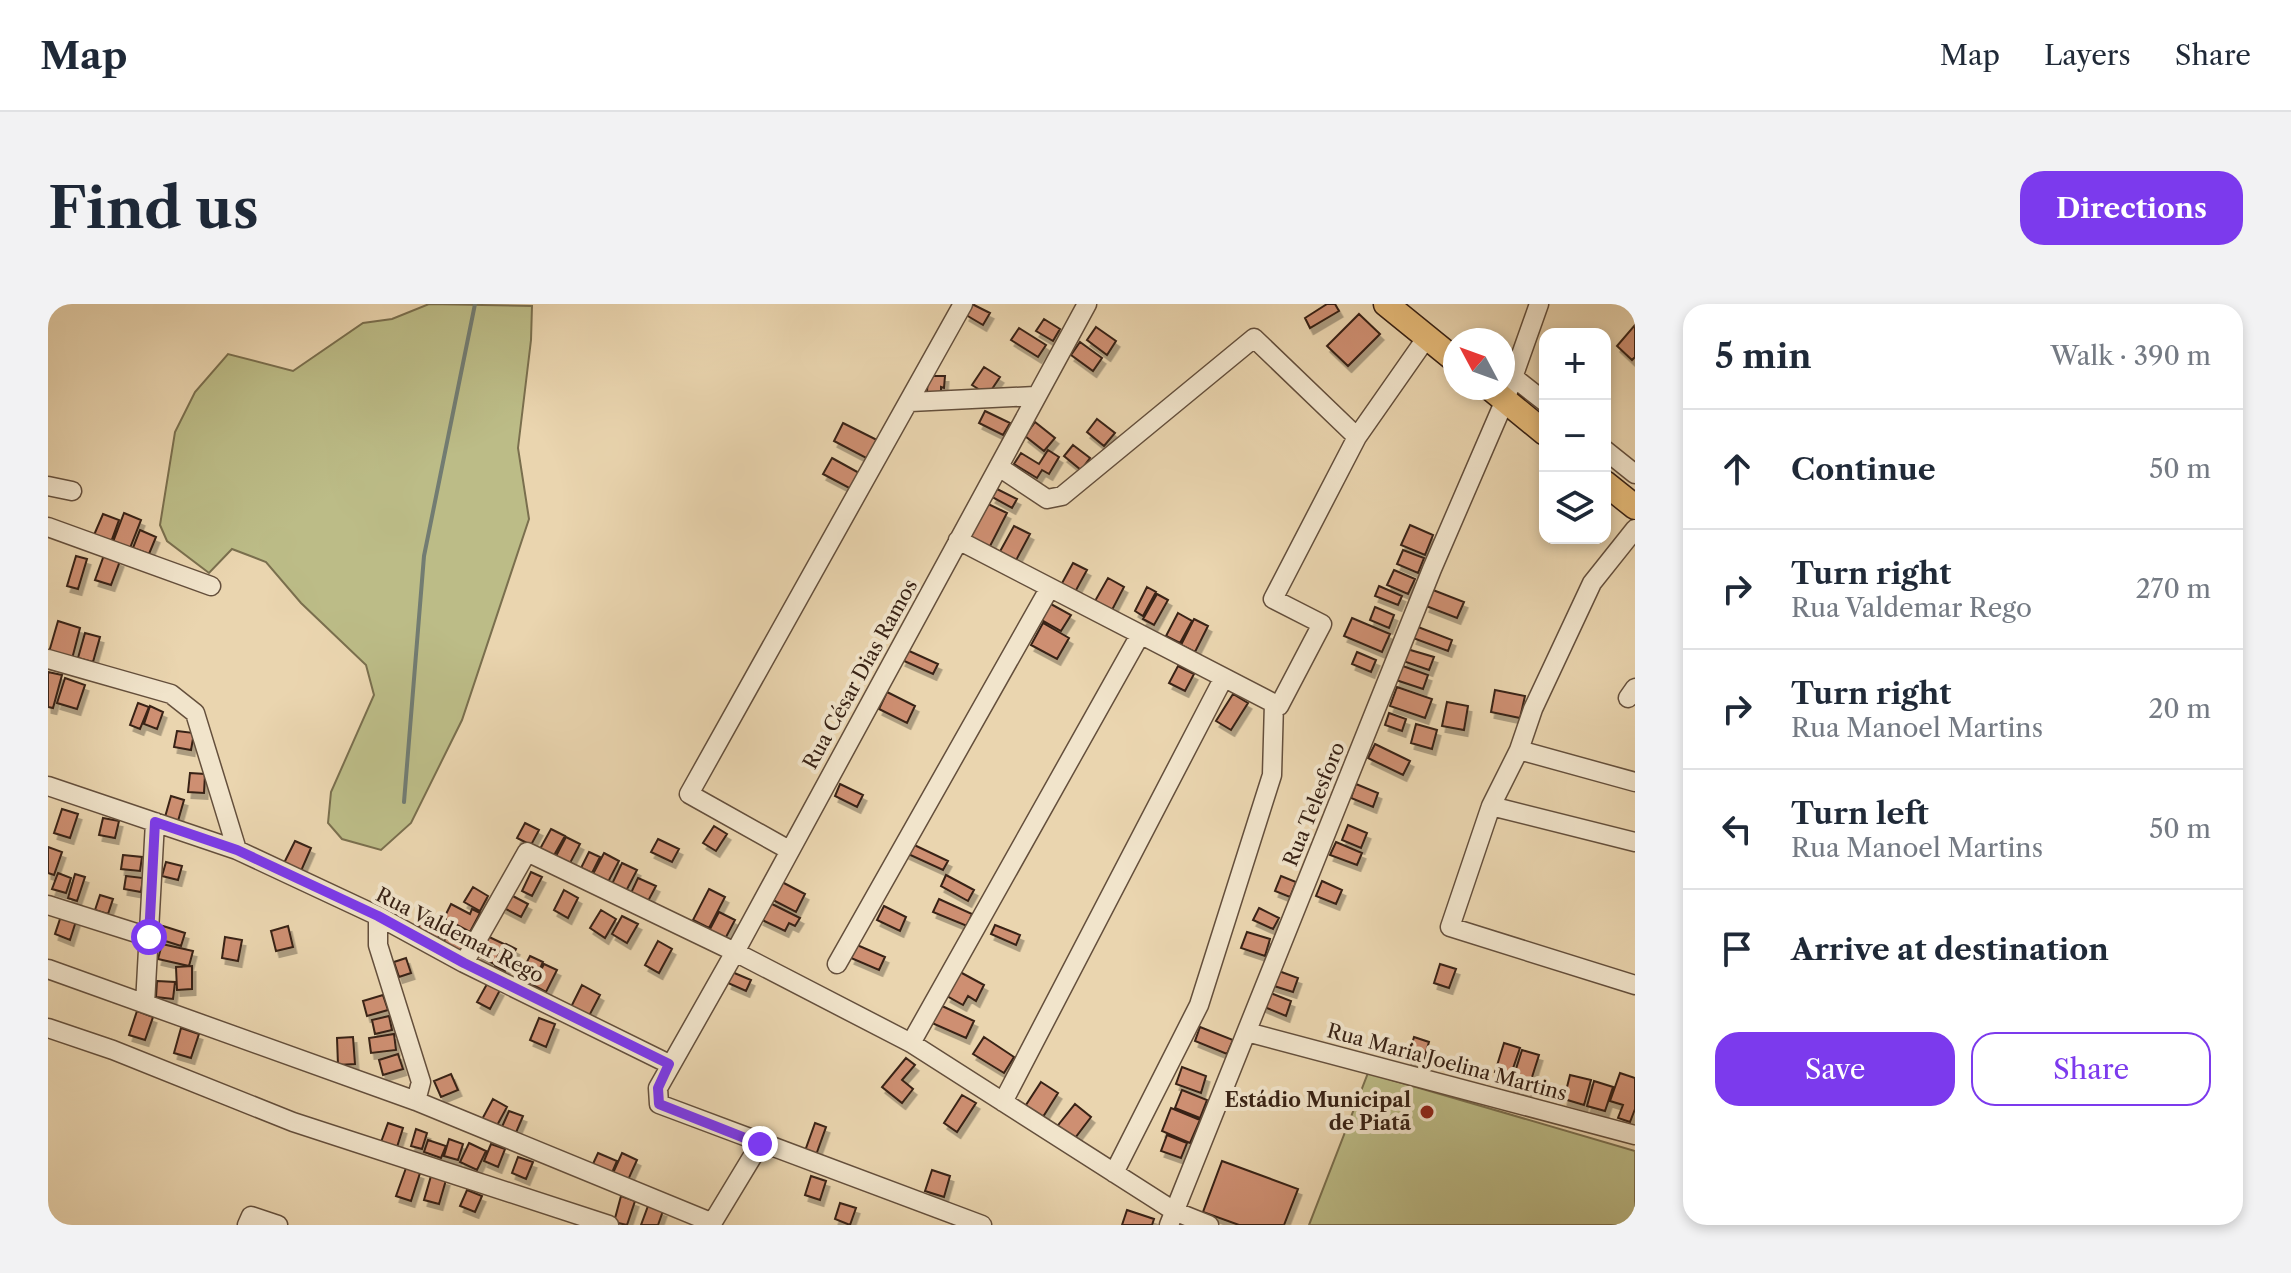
<!DOCTYPE html>
<meta charset="utf-8">
<style>
:root{--surface:#fff;--page:#f2f2f3;--text:#1f2937;--muted:#747a83;--line:#e0e1e3;--accent:#7c3aed}
body{margin:0;font-family:"Libre Caslon Text",serif;background:var(--page);color:var(--text)}
.controls{position:absolute;right:24px;top:24px;display:grid;overflow:hidden;border-radius:16px;box-shadow:0 4px 12px #0003}
.controls button{width:72px;height:72px;display:grid;place-items:center;padding:0;border:0;border-bottom:2px solid var(--line);background:var(--surface);color:var(--text);font:40px sans-serif}
.compass{position:absolute;left:1395px;top:24px;width:72px;height:72px;border-radius:50%;background:var(--surface);box-shadow:0 4px 12px #0003;rotate:311deg}
.stop{position:absolute;width:24px;height:24px;margin:-18px;border:6px solid #7c3aed;border-radius:50%;background:#fff}
.stop.end{background:#7c3aed;border-color:#fff;box-shadow:0 2px 8px #0008}
.list{margin:0;padding:0;list-style:none}
h2{display:flex;justify-content:space-between;align-items:center;height:104px;margin:0;padding:0 32px;font-size:34px}
h2 small{font-size:26px;font-weight:400;color:var(--muted)}
.list li{display:grid;grid-template-columns:52px 1fr auto;gap:24px;align-items:center;box-sizing:border-box;height:120px;padding:0 32px;border-top:2px solid var(--line)}
.list b{display:block;font-size:30px;white-space:nowrap}
.list p{margin:0;font-size:26px;white-space:nowrap;color:var(--muted)}
.list em{font-size:26px;font-style:normal;color:var(--muted)}
.actions{display:flex;gap:16px;padding:24px 32px}
.actions a{flex:1;padding:18px 0;border:2px solid var(--accent);border-radius:24px;text-align:center;font-size:28px;color:var(--accent)}
.actions .main{background:var(--accent);color:#fff}
.icon{flex:none;width:44px;height:44px;fill:none;stroke:currentColor;stroke-width:2;stroke-linecap:round;stroke-linejoin:round}
.map{position:relative;flex:none;width:1587px;height:921px;overflow:hidden;border-radius:24px}
header{display:flex;align-items:center;gap:48px;box-sizing:border-box;height:112px;padding:0 40px;background:var(--surface);border-bottom:2px solid var(--line)}
header strong{font-size:38px}
nav{display:flex;gap:44px;margin-inline-start:auto;font-size:28px}
.intro{display:flex;align-items:center;justify-content:space-between;box-sizing:border-box;height:192px;padding:0 48px}
h1{margin:0;font-size:56px}
.button{padding:20px 36px;border-radius:24px;background:var(--accent);color:#fff;font-size:28px;font-weight:700}
main{display:flex;gap:48px;padding:0 48px}
aside{flex:1;background:var(--surface);border-radius:24px;box-shadow:0 4px 12px #0003}
.map>svg:first-child{display:block}
.green{fill:#bcbc87;stroke:#7a6f4e;stroke-width:2}
.lines{fill:none;stroke-linecap:round;stroke-linejoin:round}
.stream{stroke:#727c72;stroke-width:4}
.building{fill:#ce8f72;stroke:#382215;stroke-width:2;filter:url(#shadow)}
.minor-casing{stroke:#644f3c;stroke-width:21}
.major-casing{stroke:#382215;stroke-width:27}
.minor{stroke:#f1e4cb;stroke-width:18}
.major{stroke:#e5ba78;stroke-width:24}
.route{stroke:#7c3aed;stroke-width:10}
.poi-dot{fill:#8f2418;stroke:#f1e4cb;stroke-width:3}
.labels{text-anchor:middle;stroke-width:8;stroke-linejoin:round;paint-order:stroke}
.street-label{font-size:20px;fill:#382215;stroke:#f1e4cb}
.poi-label{font-size:20px;font-weight:bold;fill:#382215;stroke:#f1e4cb;text-anchor:end}
</style>
<header>
<strong>Map</strong>
<nav><a>Map</a><a>Layers</a><a>Share</a></nav>
</header>
<div class="intro"><h1>Find us</h1><a class="button">Directions</a></div>
<main>
<div class="map">
<svg width="1587" height="921" viewBox="0 0 1587 921">
<defs>
<filter id="shadow"><feDropShadow dx="3.5" dy="6" stdDeviation="0" flood-color="#0004"/></filter>
</defs>
<rect width="100%" height="100%" fill="#ead5af"/>
<filter id="stains"><feTurbulence type="fractalNoise" baseFrequency=".0025" numOctaves="4"/><feColorMatrix values="0 0 0 0 .2 0 0 0 0 .09 0 0 0 0 .02 0 0 0 .5 -.17"/></filter>
<radialGradient id="worn" r=".72"><stop offset=".6" stop-color="#630" stop-opacity="0"/><stop offset="1" stop-color="#630" stop-opacity=".3"/></radialGradient>
<path class="green" d="M381 0 484 2 483 36 470 144 481 215 414 416 363 519 333 546 294 535 280 519 283 488 326 391 318 361 253 299 218 258 184 245 161 269 119 237 112 221 127 128 147 88 180 50 245 67 315 19 344 15Z
M1320 769 1587 847V921H1261Z"/>
<g class="lines">
<path class="stream" d="M356 498 376 252 427 0"/>
</g>
<path class="building" d="M924 0 942 9 935 21 918 11Z
M1279 0H1287L1291 7 1262 24 1257 14Z
M1311 10 1332 30 1300 62 1279 42Z
M996 15 1012 25 1005 37 988 27Z
M1587 21V53L1584 56 1569 42Z
M1048 23 1068 37 1059 51 1039 36Z
M971 24 998 41 990 53 963 36Z
M1032 38 1054 54 1045 67 1023 51Z
M936 63 952 73 940 91 924 81Z
M880 72H897L896 84 893 83V89L879 88Z
M937 107 962 119 955 131 931 119Z
M1049 115 1067 129 1056 142 1039 128Z
M987 118 1007 134 996 147 977 132Z
M795 119 831 137 822 156 786 137Z
M1025 141 1042 154 1033 166 1016 152Z
M1000 146 1011 153 1001 170 994 166 989 174 966 160 973 149 991 160Z
M784 154 813 170 805 186 775 170Z
M949 185 969 195 964 204 944 193Z
M938 199 959 209 939 248 918 237Z
M76 209 93 216 82 244 65 238Z
M55 210 71 216 63 238 46 231Z
M1362 221 1385 231 1377 251 1353 241Z
M966 222 982 230 966 260 950 251Z
M92 226 108 233 101 250 85 244Z
M1355 246 1376 254 1370 269 1349 260Z
M56 251 72 257 63 281 47 276Z
M28 252 39 255 30 285 19 282Z
M1025 259 1039 266 1027 288 1013 281Z
M1346 266 1367 275 1360 290 1339 281Z
M1060 274 1076 283 1064 306 1047 297Z
M1331 282 1354 292 1350 301 1327 292Z
M1099 283 1108 288 1095 312 1087 307Z
M1385 286 1416 298 1409 314 1378 302Z
M1109 290 1120 296 1106 321 1095 315Z
M1001 299 1023 311 1013 327 992 315Z
M1327 303 1346 311 1341 324 1322 316Z
M1130 309 1144 317 1132 339 1118 332Z
M1304 314 1342 330 1334 348 1296 332Z
M1146 315 1160 322 1147 348 1133 341Z
M10 317 32 324 24 355 1 348Z
M995 319 1021 334 1009 355 983 341Z
M1370 323 1404 336 1400 347 1365 334Z
M37 329 52 333 45 358 30 354Z
M1359 345 1386 353 1381 366 1355 357Z
M859 346 890 360 885 370 854 356Z
M1309 348 1328 356 1323 368 1304 360Z
M1352 361 1380 371 1375 385 1348 376Z
M1130 362 1146 370 1137 387 1121 379Z
M0 368 14 371 5 404 0 403Z
M17 374 37 381 29 405 9 399Z
M1349 383 1384 395 1377 414 1342 402Z
M1447 386 1477 392 1472 414 1443 408Z
M839 388 867 402 859 419 831 405Z
M1185 390 1200 399 1183 426 1168 417Z
M1399 398 1420 402 1416 426 1394 422Z
M90 399 101 403 92 425 82 421Z
M102 402 115 408 109 425 96 420Z
M1341 409 1358 415 1354 427 1337 421Z
M1368 420 1389 426 1384 445 1363 439Z
M129 427 146 429 143 446 126 443Z
M1327 440 1362 457 1355 471 1320 454Z
M142 469 157 470 156 489 140 488Z
M792 480 815 491 809 503 787 492Z
M1308 480 1330 489 1325 503 1303 494Z
M123 492 136 496 130 517 117 513Z
M14 505 30 510 22 534 6 529Z
M55 514 71 517 67 534 51 531Z
M477 519 491 526 483 541 469 534Z
M1300 521 1319 529 1313 544 1294 536Z
M666 522 679 530 668 547 655 539Z
M503 525 517 532 505 553 492 545Z
M518 533 532 540 521 561 507 554Z
M610 535 631 545 624 558 603 548Z
M247 537 263 544 253 567 236 559Z
M1288 538 1314 549 1309 561 1282 551Z
M862 539 900 557 895 566 858 549Z
M0 543 14 548 6 571 0 569Z
M541 548 552 553 544 569 533 564Z
M556 549 571 557 560 578 545 570Z
M75 551 94 553 92 567 73 565Z
M118 558 134 562 130 576 114 572Z
M574 559 589 566 577 589 563 582Z
M483 568 494 573 484 592 474 587Z
M10 569 23 574 18 589 4 585Z
M27 570 37 573 29 597 20 594Z
M898 571 926 586 920 597 893 582Z
M78 572 95 574 93 588 76 585Z
M1233 572 1248 578 1242 593 1227 587Z
M590 574 608 582 599 599 582 591Z
M732 577 757 590 748 608 723 595Z
M1274 577 1294 586 1288 600 1268 592Z
M425 583 440 592 432 607 416 598Z
M661 585 677 593 661 624 645 616Z
M516 586 530 594 520 614 506 606Z
M461 590 480 600 473 613 454 603Z
M52 591 65 595 60 610 47 606Z
M891 595 924 610 919 622 885 608Z
M720 598 752 614 747 622 741 619 737 627 712 615Z
M403 600 422 610 424 605 432 609 422 628 396 614Z
M836 602 858 613 852 627 829 616Z
M1211 604 1231 614 1225 625 1205 616Z
M553 606 568 615 557 634 542 624Z
M378 608 398 619 389 636 369 626Z
M671 608 687 616 677 635 661 627Z
M13 612 28 617 22 636 7 630Z
M574 612 590 620 579 639 564 630Z
M947 621 972 631 968 641 943 630Z
M115 622 137 629 133 642 111 635Z
M240 622 245 643 228 647 223 627Z
M403 624 421 632 412 648 395 639Z
M1199 628 1222 635 1217 652 1193 644Z
M439 632 456 640 446 660 429 651Z
M177 633 194 636 190 657 174 654Z
M610 637 624 645 611 669 597 661Z
M114 640 145 647 141 662 110 655Z
M458 640 468 645 457 667 447 662Z
M809 641 837 653 831 666 803 654Z
M482 652 495 658 485 680 471 673Z
M358 654 363 669 351 673 346 658Z
M496 660 509 666 498 688 485 681Z
M1392 660 1408 665 1401 684 1386 679Z
M144 662V685L129 686 128 663Z
M1228 666 1250 674 1245 688 1223 681Z
M684 668 703 676 698 687 680 679Z
M912 668 936 681 928 697 920 692 915 701 899 692Z
M109 677 127 678 125 695 108 693Z
M439 680 452 686 442 705 429 698Z
M534 681 552 691 541 712 523 703Z
M1220 688 1243 697 1238 712 1214 702Z
M335 691 340 706 319 712 315 697Z
M892 701 926 717 918 734 884 719Z
M89 707 105 713 97 736 81 731Z
M341 712 344 726 327 730 324 716Z
M491 714 507 720 498 743 482 736Z
M1152 723 1185 736 1179 750 1147 737Z
M133 724 151 730 143 754 126 749Z
M346 730 348 746 323 749 321 734Z
M305 733 307 760 290 761 289 734Z
M936 733 966 753 956 769 925 750Z
M1366 733 1381 738 1374 761 1359 757Z
M1456 739 1472 744 1462 773 1447 768Z
M1474 746 1491 751 1479 789 1462 784Z
M350 750 355 765 335 771 331 756Z
M858 754 867 761 854 776 865 785 854 799 834 783Z
M1134 763 1158 772 1153 789 1128 780Z
M1572 769 1587 774V805L1582 818 1570 814 1575 801 1562 797Z
M403 770 410 786 393 793 386 777Z
M1522 771 1543 776 1536 801 1516 795Z
M1546 777 1565 783 1557 807 1539 802Z
M993 778 1010 789 993 816 976 804Z
M1134 786 1159 796 1152 814 1127 804Z
M914 791 928 799 909 828 896 819Z
M445 795 459 803 446 827 432 819Z
M1027 800 1043 813 1024 838 1007 825Z
M1123 804 1152 816 1142 839 1114 827Z
M461 807 475 812 467 831 453 825Z
M340 819 355 824 349 843 333 838Z
M767 819 778 823 768 851 757 847Z
M368 825 379 829 374 845 363 842Z
M1119 831 1139 839 1133 854 1113 847Z
M401 835 415 840 410 856 396 852Z
M380 836 398 842 393 854 376 848Z
M421 839 438 847 429 866 412 858Z
M443 840 457 845 450 863 436 857Z
M550 849 569 857 563 871 544 862Z
M574 849 589 856 580 876 565 869Z
M470 853 485 858 478 875 464 869Z
M1174 857 1250 885 1236 921H1191L1155 908Z
M358 864 372 869 363 897 348 892Z
M884 866 902 872 896 893 877 887Z
M383 872 398 876 391 900 376 896Z
M763 872 778 877 772 896 757 891Z
M419 886 434 892 427 908 412 902Z
M573 892 587 897 579 921 566 918Z
M792 899 808 904 802 921 787 915Z
M600 902 615 907 610 921H593Z
M1079 906 1106 915 1104 921H1074Z"/>
<g class="lines">
<defs>
<path id="minor" d="M1464 72 1497 98
M862 98 987 92
M1557 146 1587 170
M951 163 999 195 1014 192 1206 34 1309 133
M0 182 24 187
M0 223 163 282
M910 236 1231 402 1274 320 1225 295 1309 133 1379 33
M0 355 123 390 147 409 189 546
M1580 394 1587 384
M1471 446 1587 478
M0 482 189 546 330 612 416 659 621 760
M1443 502 1471 446 1485 405 1544 279 1587 225
M1587 538 1443 502 1402 623 1587 681
M741 546 641 490 915 0
M0 601 101 633
M330 612V641L373 778 368 797
M416 659 479 548 687 648 863 739 1126 907 1161 921
M789 660 1001 285
M0 665 368 797 665 919
M97 700 107 518
M0 724 65 746 245 818 561 921
M1199 728 1587 831
M863 739 1092 331
M955 798 1174 377
M1066 869 1151 701 1224 471 1226 399
M199 921 203 912 230 921
M663 921 712 840
M934 921 611 800 610 784 687 648 1039 0
M1121 921 1384 265 1457 96 1491 0"/>
<path id="major" d="M1338 0 1407 56
M1442 84 1497 129
M1557 179 1587 203"/>
</defs>
<use href="#minor" class="minor-casing"/>
<use href="#major" class="major-casing"/>
<use href="#minor" class="minor"/>
<use href="#major" class="major"/>
</g>
<g class="lines">
<path class="route" d="M101 633 107 518 189 546 330 612 416 659 621 760 610 784 611 800 712 840"/>
</g>
<circle class="poi-dot" cx="1379" cy="808" r="8"/>
<g class="labels">
<g class="street-label">
<text transform="translate(812 370) rotate(-61)" y="7">Rua César Dias Ramos</text>
<text transform="translate(1266 500) rotate(-68)" y="7">Rua Telesforo</text>
<text transform="translate(412 631) rotate(27)" y="7">Rua Valdemar Rego</text>
<text transform="translate(1399 758) rotate(15)" y="7">Rua Maria Joelina Martins</text>
</g>
<g class="poi-label">
<text x="1363" y="803">Estádio Municipal<tspan x="1363" dy="23">de Piatã</tspan></text>
</g>
</g>
<rect width="100%" height="100%" filter="url(#stains)"/>
<rect width="100%" height="100%" fill="url(#worn)"/>
</svg>
<div class="controls">
<button>+</button>
<button>−</button>
<button><svg class="icon" aria-label="layers" viewBox="0 0 24 24"><path d="M12 4l9 5-9 5-9-5zM3 14l9 5 9-5"/></svg></button>
</div>
<svg class="compass" viewBox="-18 -18 36 36"><path d="M0-13l5 13h-10z" fill="#e53935"/><path d="M0 13l5-13h-10z" fill="#747a83"/></svg>
<div class="stop" style="left:101px;top:633px"></div>
<div class="stop end" style="left:712px;top:840px"></div>
</div>
<aside>
<h2>5 min<small>Walk · 390 m</small></h2>
<ul class="list">
<li><svg class="icon" aria-label="ahead" viewBox="0 0 24 24"><path d="M12 20V5M6 11l6-6 6 6"/></svg><div><b>Continue</b></div><em>50 m</em></li>
<li><svg class="icon" aria-label="right" viewBox="0 0 24 24"><path d="M7 20v-9h11M14 6l5 5-5 5"/></svg><div><b>Turn right</b><p>Rua Valdemar Rego</p></div><em>270 m</em></li>
<li><svg class="icon" aria-label="right" viewBox="0 0 24 24"><path d="M7 20v-9h11M14 6l5 5-5 5"/></svg><div><b>Turn right</b><p>Rua Manoel Martins</p></div><em>20 m</em></li>
<li><svg class="icon" aria-label="left" viewBox="0 0 24 24"><path d="M17 20v-9H6M10 6l-5 5 5 5"/></svg><div><b>Turn left</b><p>Rua Manoel Martins</p></div><em>50 m</em></li>
<li><svg class="icon" aria-label="arrive" viewBox="0 0 24 24"><path d="M6 21V4h12l-3 4 3 4H6"/></svg><div><b>Arrive at destination</b></div></li>
</ul>
<div class="actions"><a class="main">Save</a><a>Share</a></div>
</aside>
</main>
